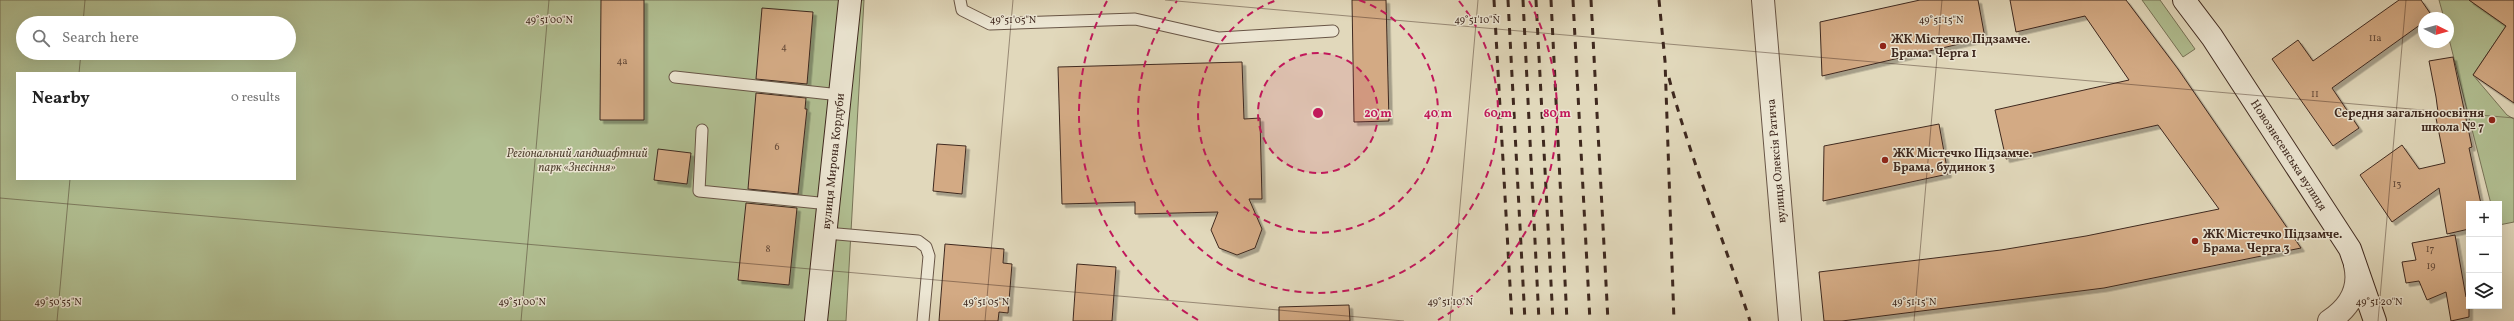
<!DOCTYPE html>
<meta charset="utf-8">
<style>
:root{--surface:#fff;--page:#f2f2f2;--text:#222;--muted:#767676;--line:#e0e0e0}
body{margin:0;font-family:Vollkorn,serif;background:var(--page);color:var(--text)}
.controls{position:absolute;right:12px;bottom:12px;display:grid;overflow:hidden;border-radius:0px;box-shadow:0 4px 16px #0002}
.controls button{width:36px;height:36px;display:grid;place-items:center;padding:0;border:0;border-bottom:1px solid var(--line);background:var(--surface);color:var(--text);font:20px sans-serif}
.compass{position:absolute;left:2418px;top:12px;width:36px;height:36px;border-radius:50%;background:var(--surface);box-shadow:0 4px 16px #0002;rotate:95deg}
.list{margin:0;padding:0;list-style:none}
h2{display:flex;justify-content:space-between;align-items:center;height:52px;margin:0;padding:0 16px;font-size:17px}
h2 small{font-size:13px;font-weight:400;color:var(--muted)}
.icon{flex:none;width:22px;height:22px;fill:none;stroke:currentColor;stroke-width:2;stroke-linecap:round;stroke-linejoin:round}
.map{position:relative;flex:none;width:2514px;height:321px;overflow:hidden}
.search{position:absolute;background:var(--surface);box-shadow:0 4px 16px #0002;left:16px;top:16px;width:280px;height:44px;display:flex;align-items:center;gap:10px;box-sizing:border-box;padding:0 14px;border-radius:22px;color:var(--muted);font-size:15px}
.panel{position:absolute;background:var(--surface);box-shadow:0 4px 16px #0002;left:16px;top:72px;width:280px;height:108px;border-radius:0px}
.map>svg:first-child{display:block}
.green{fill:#b1bf92;stroke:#787458;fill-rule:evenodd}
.building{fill:#d3aa84;stroke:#3f291f;filter:url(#shadow)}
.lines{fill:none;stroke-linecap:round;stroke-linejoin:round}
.lane-casing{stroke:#685546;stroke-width:13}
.street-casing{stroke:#685546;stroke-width:24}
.secondary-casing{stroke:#3f291f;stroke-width:24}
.lane{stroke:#ece6d3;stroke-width:11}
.street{stroke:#ece6d3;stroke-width:22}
.secondary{stroke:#ece6d3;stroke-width:22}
.rail{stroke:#3f291f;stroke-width:3;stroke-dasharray:7 7;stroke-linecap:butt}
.ticks{fill:none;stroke:#3f291f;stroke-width:1;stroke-opacity:0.45}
.ring{fill:none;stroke:#c2185b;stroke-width:2;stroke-dasharray:7 5}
.poi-dot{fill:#8f2418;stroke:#ece6d3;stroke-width:1.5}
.labels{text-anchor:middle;stroke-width:3;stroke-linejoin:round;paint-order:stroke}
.number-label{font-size:10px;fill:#644938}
.poi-label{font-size:12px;font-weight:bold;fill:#3f291f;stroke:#ece6d3;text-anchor:start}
.park-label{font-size:12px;font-style:italic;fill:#564736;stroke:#ece6d3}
.street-label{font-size:12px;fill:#3f291f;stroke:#ece6d3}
.ticks-label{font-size:10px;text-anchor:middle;fill:#3f291f;stroke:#ece6d3;stroke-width:3;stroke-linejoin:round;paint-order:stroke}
.centre{fill:#c2185b;stroke:#ece6d3;stroke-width:2}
.ring-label{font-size:12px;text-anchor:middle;font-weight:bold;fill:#c2185b;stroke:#ece6d3;stroke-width:3;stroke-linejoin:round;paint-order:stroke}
</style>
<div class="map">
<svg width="2514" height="321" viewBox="0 0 2514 321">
<defs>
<filter id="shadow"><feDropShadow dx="3.5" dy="3.5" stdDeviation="0" flood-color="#0004"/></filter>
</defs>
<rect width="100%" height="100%" fill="#e1d8bb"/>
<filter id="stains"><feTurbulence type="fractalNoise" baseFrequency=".005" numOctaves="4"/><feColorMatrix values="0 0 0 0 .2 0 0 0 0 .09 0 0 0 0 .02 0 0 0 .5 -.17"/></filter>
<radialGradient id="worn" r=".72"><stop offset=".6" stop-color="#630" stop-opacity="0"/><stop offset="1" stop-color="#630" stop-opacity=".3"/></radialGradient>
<path class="green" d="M0 0H864L846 321H0ZM23 23H289V53H23ZM17 73H295V179H17Z
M2142 0H2160L2195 49 2183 57Z
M2439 0H2469L2506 26 2473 75 2507 115 2514 119V222L2499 225V204H2491L2448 35V18H2444Z"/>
<path class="building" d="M601 0H644V120H600Z
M1352 0H1386L1389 121 1354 122Z
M1920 0H1978L1985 38 1822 76 1820 22Z
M2010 0H2126L2178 69 2301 248 2104 288 1842 321H1824L1819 272 2001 250 2086 236 2219 209 2158 125 2006 159 1995 110 2129 80 2085 16 2016 32Z
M2399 0H2421L2432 16 2424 18V22L2332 88 2359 128 2333 146 2272 59 2298 40 2313 61Z
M2469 0H2514V103L2473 75 2506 26Z
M762 8 813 12 807 84 756 79Z
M2453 57 2472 147 2469 148 2481 204H2469V229L2447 234 2439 188 2392 222 2360 175 2402 145 2419 169 2445 163 2435 113 2438 112 2436 97 2429 61Z
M1242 62 1244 119 1260 118 1262 199H1249L1262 229 1255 248 1237 255 1219 248 1211 230 1218 212 1135 214V202L1062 204 1058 67Z
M756 93 806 98 805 109H807L798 194 748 189Z
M1939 124 1948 174 1823 201 1824 146Z
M937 144 966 146 962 194 933 191Z
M658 149 691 153 687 184 654 180Z
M746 203 797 208 789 285 738 280Z
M2455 235 2466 297 2469 296V317L2451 321 2446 292 2427 300 2419 281 2406 283 2402 262 2416 260 2412 243Z
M945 244 1004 249 1003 263 1012 264 1008 313 999 312 998 321H939Z
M1077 264 1116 267 1112 321H1073Z
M1349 305 1350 321H1279V307Z"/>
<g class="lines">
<defs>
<path id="lane" d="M960 0 962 10 990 24 1135 19 1219 38 1333 31
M675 77 840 95
M702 130 699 191 829 204
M826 233 918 241 926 247 929 256 923 321"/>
<path id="street" d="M1763 0 1790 321
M2329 321C2349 308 2361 290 2355 265"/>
<path id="secondary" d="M2184 0 2212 37 2350 249 2375 321
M816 321 850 0"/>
</defs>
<use href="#lane" class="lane-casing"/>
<use href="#street" class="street-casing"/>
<use href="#secondary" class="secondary-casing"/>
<use href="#lane" class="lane"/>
<use href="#street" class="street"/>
<use href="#secondary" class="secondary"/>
<path class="rail" d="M1494 0 1512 321
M1508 0 1525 321
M1523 0 1539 321
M1536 0 1553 321
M1551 0 1567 321
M1573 0 1590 321
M1591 0 1608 321
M1659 0 1665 61 1674 321
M1669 78C1691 161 1724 240 1750 321"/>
</g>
<path class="ticks" d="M1165 0 2514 118M83 23 85 0M79 73 81 53M0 198 1404 321M57 321 70 179M521 321 549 0M985 321 1013 0M1450 321 1478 0M1914 321 1942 0M2378 321 2406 0"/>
<circle cx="1318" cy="113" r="60" fill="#c2185b" fill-opacity=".12"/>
<g class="ring">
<circle cx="1318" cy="113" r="60"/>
<path d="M1359 0A120 120 0 1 1 1277 0"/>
<path d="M1459 1A180 180 0 1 1 1177 1"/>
<path d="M1198 320A239 239 0 0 1 1107 1M1529 1A239 239 0 0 1 1438 320"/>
</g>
<g class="poi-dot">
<circle cx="1883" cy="46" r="4"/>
<circle cx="2492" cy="120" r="4"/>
<circle cx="1885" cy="160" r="4"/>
<circle cx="2195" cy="241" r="4"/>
</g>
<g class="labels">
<g class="number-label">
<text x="2375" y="41">11а</text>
<text x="784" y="50">4</text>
<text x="622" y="64">4а</text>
<text x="2315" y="97">11</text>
<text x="777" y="150">6</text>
<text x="2397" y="187">13</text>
<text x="768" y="252">8</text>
<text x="2430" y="252">17</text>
<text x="2431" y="269">19</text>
</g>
<g class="poi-label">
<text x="1891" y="43">ЖК Містечко Підзамче.<tspan x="1891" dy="14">Брама. Черга 1</tspan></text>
<text x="2484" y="117" text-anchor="end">Середня загальноосвітня<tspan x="2484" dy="14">школа № 7</tspan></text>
<text x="1893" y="157">ЖК Містечко Підзамче.<tspan x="1893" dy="14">Брама, будинок 3</tspan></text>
<text x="2203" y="238">ЖК Містечко Підзамче.<tspan x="2203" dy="14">Брама. Черга 3</tspan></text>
</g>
<g class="park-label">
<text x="577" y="157">Регіональний ландшафтний<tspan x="577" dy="14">парк «Знесіння»</tspan></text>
</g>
<g class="street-label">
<text transform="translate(2289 155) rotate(57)" y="4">Новознесенська вулиця</text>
<text transform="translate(833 161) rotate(-84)" y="4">вулиця Мирона Кордуби</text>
<text transform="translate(1776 161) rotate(-95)" y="4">вулиця Олексія Ратича</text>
</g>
</g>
<g class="ticks-label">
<text x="549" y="23">49°51'00"N</text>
<text x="1013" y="23">49°51'05"N</text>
<text x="1477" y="23">49°51'10"N</text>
<text x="1941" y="23">49°51'15"N</text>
<text x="58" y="305">49°50'55"N</text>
<text x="522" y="305">49°51'00"N</text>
<text x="986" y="305">49°51'05"N</text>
<text x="1450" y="305">49°51'10"N</text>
<text x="1914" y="305">49°51'15"N</text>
<text x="2379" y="305">49°51'20"N</text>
</g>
<circle cx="1318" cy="113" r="6" class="centre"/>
<g class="ring-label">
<text x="1378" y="117">20 m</text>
<text x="1438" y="117">40 m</text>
<text x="1498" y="117">60 m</text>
<text x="1557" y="117">80 m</text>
</g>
<rect width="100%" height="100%" filter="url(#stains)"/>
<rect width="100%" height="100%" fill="url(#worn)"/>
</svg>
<div class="controls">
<button>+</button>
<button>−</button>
<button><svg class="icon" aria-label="layers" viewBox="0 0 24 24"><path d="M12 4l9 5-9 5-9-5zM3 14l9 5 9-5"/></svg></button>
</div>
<svg class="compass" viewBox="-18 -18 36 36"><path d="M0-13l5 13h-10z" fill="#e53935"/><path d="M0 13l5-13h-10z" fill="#767676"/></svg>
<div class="search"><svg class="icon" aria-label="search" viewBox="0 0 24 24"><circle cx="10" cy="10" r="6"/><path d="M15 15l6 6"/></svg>Search here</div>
<section class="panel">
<h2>Nearby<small>0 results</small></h2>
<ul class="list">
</ul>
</section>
</div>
